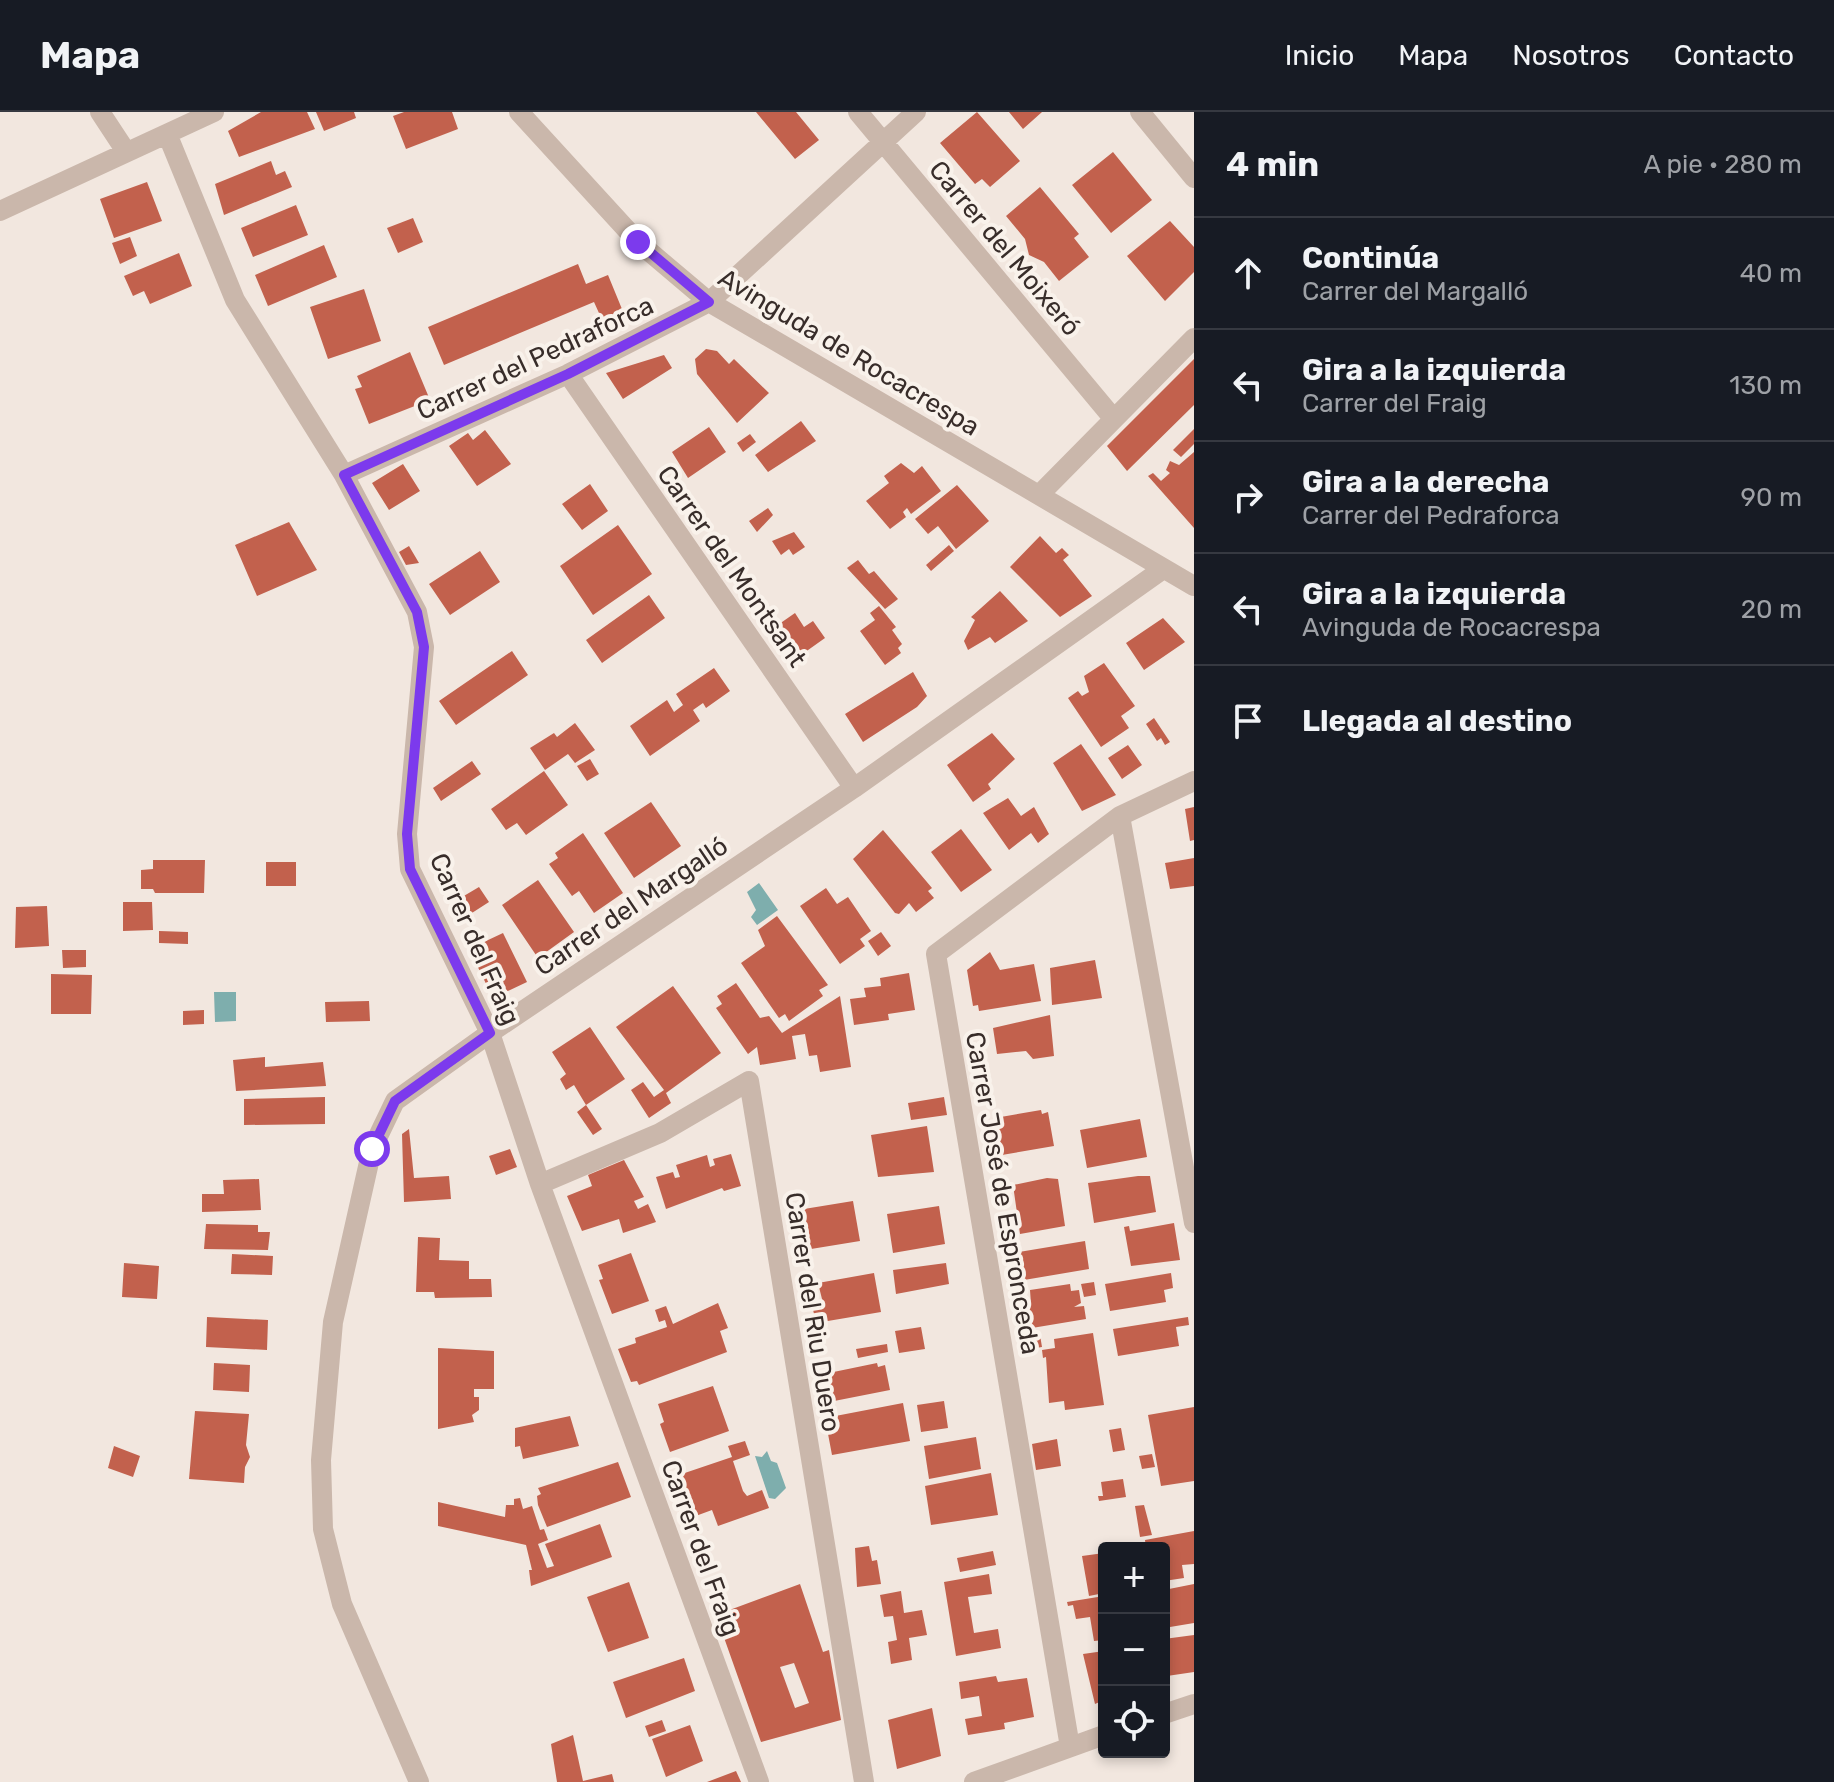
<!DOCTYPE html>
<html lang="es">
<meta charset="utf-8">
<style>
:root{--surface:#171b24;--page:#242831;--text:#f1f3f6;--muted:#9ea1a6;--line:#363941}
body{margin:0;font-family:Rubik,sans-serif;background:var(--page);color:var(--text)}
.controls{position:absolute;right:24px;bottom:24px;display:grid;overflow:hidden;border-radius:8px;box-shadow:0 4px 12px #0003}
.controls button{width:72px;height:72px;display:grid;place-items:center;padding:0;border:0;border-bottom:2px solid var(--line);background:var(--surface);color:var(--text);font:40px sans-serif}
.stop{position:absolute;width:24px;height:24px;margin:-18px;border:6px solid #7c3aed;border-radius:50%;background:#fff}
.stop.end{background:#7c3aed;border-color:#fff;box-shadow:0 2px 8px #0008}
.list{margin:0;padding:0;list-style:none}
h2{display:flex;justify-content:space-between;align-items:center;height:104px;margin:0;padding:0 32px;font-size:34px}
h2 small{font-size:26px;font-weight:400;color:var(--muted)}
.list li{display:grid;grid-template-columns:52px 1fr auto;gap:24px;align-items:center;box-sizing:border-box;height:112px;padding:0 32px;border-top:2px solid var(--line)}
.list b{display:block;font-size:30px;white-space:nowrap}
.list p{margin:0;font-size:26px;white-space:nowrap;color:var(--muted)}
.list em{font-size:26px;font-style:normal;color:var(--muted)}
.icon{flex:none;width:44px;height:44px;fill:none;stroke:currentColor;stroke-width:2;stroke-linecap:round;stroke-linejoin:round}
.map{position:relative;flex:none;width:1194px;height:1670px;overflow:hidden}
header{display:flex;align-items:center;gap:48px;box-sizing:border-box;height:112px;padding:0 40px;background:var(--surface);border-bottom:2px solid var(--line)}
header strong{font-size:38px}
nav{display:flex;gap:44px;margin-inline-start:auto;font-size:28px}
main{display:flex}
aside{flex:1;background:var(--surface)}
.map>svg:first-child{display:block}
.water{fill:#7eaead}
.building{fill:#c2614d;fill-rule:evenodd}
.lines{fill:none;stroke-linecap:round;stroke-linejoin:round}
.minor{stroke:#cab7ab;stroke-width:20}
.route{stroke:#7c3aed;stroke-width:10}
.labels{text-anchor:middle;stroke-width:8;stroke-linejoin:round;paint-order:stroke}
.street-label{font-size:26px;fill:#382d2a;stroke:#f9f2eb}
</style>
<header>
<strong>Mapa</strong>
<nav><a>Inicio</a><a>Mapa</a><a>Nosotros</a><a>Contacto</a></nav>
</header>
<main>
<div class="map">
<svg width="1194" height="1670" viewBox="0 0 1194 1670">
<rect width="100%" height="100%" fill="#f2e7df"/>
<path class="water" d="M759 771 778 798 757 813 751 805 756 798 747 780Z
M214 880H236V909L215 910Z
M767 1339 771 1349 777 1351 786 1376 775 1387 769 1386 755 1344 762 1345Z"/>
<path class="building" d="M261 0H307L315 17 239 45 228 19Z
M316 0H354L356 6 324 19Z
M404 0H452L458 17 406 37 393 4Z
M756 0H796L819 28 795 47Z
M977 0 1020 49 990 75 982 67 975 72 940 31Z
M1009 0H1042L1023 17Z
M1113 40 1152 88 1111 121 1072 73Z
M271 49 276 63 285 59 292 75 224 103 215 72Z
M147 70 162 109 114 126 100 87Z
M1040 75 1079 122 1074 126 1089 145 1059 169 1044 150 1029 143 1025 127 1006 104Z
M296 93 308 123 253 145 241 116Z
M413 106 423 130 398 141 387 116Z
M1170 109 1194 135V160L1165 189 1127 144Z
M130 125 137 144 120 152 112 131Z
M324 133 337 165 268 194 255 163Z
M179 141 192 174 150 192 144 179 133 184 124 164Z
M578 152 586 172 608 163 624 202 603 210 594 190 444 253 428 215Z
M364 177 381 229 328 247 310 195Z
M706 237 717 239 729 252 734 247 769 281 737 311 697 262 695 247Z
M410 240 430 288 369 312 355 277 362 275 357 264Z
M664 243 672 256 623 287 606 261Z
M1194 247V293L1127 359 1107 334Z
M801 309 816 329 768 360 755 343Z
M709 315 726 340 688 366 672 340Z
M1194 317V332L1181 345 1173 338Z
M485 318 511 352 477 374 449 334 468 321 473 328Z
M750 322 756 330 743 340 737 331Z
M1194 340V416L1148 364 1153 361 1161 369 1170 361 1166 358 1170 349 1179 353Z
M901 351 914 361 922 354 941 379 911 402 907 396 903 400 906 405 890 417 866 389 889 371 884 364Z
M403 352 420 379 389 398 372 371Z
M590 372 608 399 582 418 562 392Z
M957 373 989 409 956 437 938 414 928 422 915 407Z
M768 396 773 403 757 420 749 409Z
M289 410 317 458 257 484 235 433Z
M618 413 652 462 593 503 560 454Z
M794 420 805 435 793 443 789 437 781 443 772 429Z
M1040 424 1056 441 1062 436 1069 443 1063 448 1092 484 1060 505 1010 455Z
M949 433 954 439 931 459 926 453Z
M409 434 419 451 406 453 399 440Z
M480 439 500 470 450 503 429 472Z
M858 448 869 462 874 459 898 487 885 497 847 456Z
M1000 479 1028 509 995 531 990 525 968 538 964 529 975 508 971 505Z
M649 483 665 506 602 551 586 528Z
M879 494 896 515 892 518 902 532 898 536 901 541 885 553 860 519 875 508 870 501Z
M795 501 804 515 813 509 825 526 794 548 772 517Z
M1163 506 1185 530 1144 558 1126 531Z
M512 539 528 563 456 613 439 589Z
M1104 551 1135 594 1121 604 1129 616 1101 635 1068 586 1078 579 1082 584 1089 580 1084 564Z
M714 556 730 579 706 596 703 591 693 598 700 609 650 644 630 614 667 588 674 600 683 593 676 582Z
M913 560 927 584 917 595 863 630 845 602Z
M1154 606 1170 630 1165 633 1161 626 1157 629 1146 612Z
M575 611 595 638 575 651 568 642 545 658 530 636 554 621 557 625Z
M992 621 1015 647 988 672 991 677 973 690 947 653Z
M1081 632 1116 683 1082 699 1053 651Z
M1128 633 1142 653 1122 667 1108 646Z
M590 647 599 662 587 669 577 654Z
M472 649 481 662 441 689 433 676Z
M544 659 568 693 526 723 517 711 506 718 491 697Z
M1008 686 1021 704 1034 695 1049 722 1038 731 1031 721 1009 738 983 701Z
M651 690 681 734 634 766 604 721Z
M1194 695V728L1190 729 1185 697Z
M961 717 992 758 961 780 931 740Z
M883 718 932 776 928 779 934 786 916 800 909 791 899 802 895 801 853 747Z
M583 721 623 781 594 801 579 779 572 784 549 752 558 746 555 741Z
M1194 746V774L1170 777 1165 751Z
M153 748H205L204 781H155L153 777H141V758L153 757Z
M266 750H296V774H266Z
M538 768 574 820 538 846 502 793Z
M479 775 489 790 461 808 452 791Z
M826 776 837 792 848 785 871 819 860 827 865 834 840 852 800 794Z
M123 790H152L153 818 123 819Z
M47 794 49 834 15 836 16 795Z
M777 804 828 873 819 878 823 884 789 909 785 902 779 906 741 851 765 834 758 818Z
M159 819 188 820V832L159 831Z
M881 820 891 834 878 844 868 829Z
M503 821 527 870 493 886 469 837Z
M62 838H86V855L63 856Z
M990 840 1000 858 1034 852 1041 889 979 899 978 893 973 894 967 858Z
M1095 848 1102 886 1052 893 1050 856Z
M909 861 915 898 888 902 889 908 854 913 850 887 866 885 864 876 881 874 880 866Z
M51 862 92 863 91 902H51Z
M736 871 760 906 769 904 782 921 840 884 851 955 820 960 817 943 809 944 805 922 792 924 796 947 760 953 757 935 748 942 716 896 722 892 717 884Z
M673 874 721 941 666 981 671 991 649 1006 631 978 643 970 654 985 664 978 616 915Z
M369 889 370 909 326 910 325 890Z
M204 898V912L183 913V899Z
M1050 903 1054 944 1033 947 1026 939 997 942 993 916Z
M590 915 625 967 586 993 574 973 566 978 560 967 566 962 552 940Z
M265 945V955L323 950 326 974 236 979 233 948Z
M325 985V1012L244 1013V987Z
M944 985 947 1003 911 1008 908 991Z
M586 993 602 1017 593 1023 577 1000Z
M1041 998 1042 1002 1048 1000 1054 1034 996 1044 991 1020 998 1019 995 1006Z
M1140 1007 1147 1045 1087 1056 1080 1018Z
M927 1014 934 1060 878 1065 871 1023Z
M409 1017 414 1066 449 1064 451 1087 404 1090 402 1022Z
M510 1037 517 1055 496 1063 489 1044Z
M731 1042 741 1074 724 1079 722 1076 666 1097 656 1065 673 1060 675 1066 680 1065 676 1053 707 1043 710 1055 715 1053 713 1047Z
M624 1048 644 1085 634 1089 638 1097 648 1092 656 1110 623 1121 619 1107 582 1119 567 1084 592 1074 588 1063Z
M1138 1064H1150L1156 1100 1094 1111 1088 1071Z
M1047 1066 1058 1067 1065 1114 1020 1122 1013 1073Z
M259 1067 261 1098 202 1100V1082H224L223 1068Z
M853 1089 860 1129 811 1137 804 1097Z
M939 1094 945 1132 893 1141 887 1102Z
M1174 1111 1180 1148 1131 1154 1124 1115 1129 1114 1130 1119Z
M206 1112 258 1113V1120H270L268 1138 204 1137Z
M418 1125 440 1126 439 1148 469 1149V1167H491L492 1185 435 1186 434 1180H416Z
M1085 1129 1089 1157 1024 1168 1019 1140Z
M631 1141 649 1189 612 1202 599 1168 603 1167 598 1153Z
M232 1142 273 1144 272 1163 231 1162Z
M124 1151 159 1154 157 1187 122 1185Z
M946 1151 949 1172 896 1182 893 1158Z
M874 1161 881 1200 816 1211 812 1193 823 1191 818 1171Z
M1171 1161 1173 1176 1164 1178 1166 1190 1110 1199 1105 1172Z
M1094 1170 1096 1183 1084 1185 1081 1172Z
M1070 1172 1071 1179 1079 1178 1081 1191 1074 1195 1084 1194 1086 1207 1026 1217 1024 1192H1031L1030 1178Z
M718 1191 728 1216 720 1219 727 1240 639 1273 637 1269 631 1270 618 1237 636 1231 635 1226 667 1215 665 1208 659 1210 655 1198 666 1194 673 1212Z
M207 1205 268 1208 267 1238 206 1235Z
M1188 1205 1189 1213 1176 1215 1179 1234 1118 1244 1113 1217Z
M921 1215 925 1237 899 1241 895 1219Z
M1093 1221 1104 1293 1065 1298 1064 1289 1049 1291 1046 1245 1043 1246 1042 1238 1055 1236 1054 1227Z
M1040 1223 1042 1235 1029 1237 1027 1225Z
M887 1232 888 1240 858 1246 856 1237Z
M438 1236 494 1239V1277H474V1285H479V1298L472 1303 474 1310 438 1317Z
M214 1251 250 1253 249 1280 213 1278Z
M877 1251 878 1255 885 1253 890 1278 824 1291 819 1263Z
M713 1274 729 1319 670 1340 660 1312 664 1310 658 1292Z
M944 1289 948 1316 921 1320 917 1293Z
M903 1291 910 1329 832 1343 825 1306Z
M1194 1295V1369L1161 1374 1148 1303Z
M195 1299 249 1302 246 1333 250 1345 245 1355 244 1371 189 1367Z
M570 1304 579 1334 523 1347 520 1334 515 1335V1316Z
M1121 1316 1125 1338 1113 1340 1109 1318Z
M976 1325 981 1357 929 1367 924 1334Z
M1057 1327 1061 1354 1036 1358 1032 1332Z
M745 1329 750 1343 733 1349 743 1379 747 1384 762 1378 769 1396 718 1414 712 1398 682 1409 667 1367 732 1345 728 1334Z
M114 1334 140 1344 133 1365 108 1356Z
M1152 1342 1155 1355 1142 1357 1139 1344Z
M618 1350 631 1385 547 1415 538 1393 537 1384 541 1382 538 1376Z
M991 1361 998 1403 931 1413 925 1374Z
M1123 1367 1126 1385 1099 1389 1098 1384H1103L1101 1370Z
M520 1386 523 1397 532 1394 540 1418 544 1417 548 1428 538 1432 547 1456 554 1454 545 1432 600 1412 612 1445 531 1474 529 1458H532L526 1433 438 1414V1390L505 1405 506 1393H514V1387Z
M1144 1393 1152 1423 1140 1425 1135 1394Z
M1194 1419V1452L1182 1453 1184 1466 1164 1469V1436H1146L1145 1428Z
M869 1434 872 1449 877 1448 881 1472 857 1475 855 1436Z
M993 1439 996 1453 960 1460 957 1446Z
M1104 1441V1481L1089 1484 1082 1444Z
M989 1462 992 1482 968 1485 974 1521 998 1517 1001 1536 956 1544 944 1470Z
M629 1470 649 1526 608 1540 587 1485Z
M800 1472 823 1540 829 1538 841 1608 761 1630 716 1503ZM794 1551 809 1591 795 1596 780 1555Z
M1194 1472V1511L1164 1516V1478Z
M901 1479 904 1501 922 1498 927 1523 909 1526 912 1548 891 1552 888 1530 897 1528 893 1504 884 1505 880 1483Z
M1104 1484V1528L1094 1529 1090 1505 1076 1507 1073 1493 1068 1494 1067 1490Z
M1194 1523V1560L1167 1564 1164 1527Z
M1104 1539V1588L1095 1592 1083 1542Z
M684 1546 695 1579 626 1606 613 1570Z
M996 1564 998 1570 1027 1566 1034 1605 1004 1611 1005 1617 968 1623 965 1607 982 1604 979 1584 961 1587 959 1570Z
M932 1596 941 1644 897 1657 888 1608Z
M662 1608 666 1619 649 1625 645 1614Z
M690 1613 703 1649 666 1665 652 1627Z
M573 1623 583 1669 612 1662 614 1670H557L551 1632Z
M736 1659 741 1670H707Z"/>
<g class="lines">
<path class="minor" d="M100 0 125 38
M519 0 638 130 709 190 1194 474
M858 0 1113 306
M1140 0 1194 66
M168 24 235 188 344 363 417 500 424 535 407 722 410 757 490 921 540 1072 759 1670
M0 99 214 0
M568 262 854 676
M344 363 568 262 709 190 916 0
M1039 383 1194 226
M1120 704 1194 1111
M540 1072 660 1021 749 969 864 1670
M1164 1602 1194 1592
M1070 1635 936 842 1120 704 1194 669
M419 1670 342 1492 323 1417 321 1348 333 1210 372 1037 395 989 490 921 854 676 1163 457
M974 1670 1104 1623"/>
</g>
<g class="lines">
<path class="route" d="M372 1037 395 989 490 921 410 757 407 722 424 535 417 500 344 363 568 262 709 190 638 130"/>
</g>
<g class="labels">
<g class="street-label">
<text transform="translate(1005 136) rotate(50)" y="9">Carrer del Moixeró</text>
<text transform="translate(849 240) rotate(31)" y="9">Avinguda de Rocacrespa</text>
<text transform="translate(535 246) rotate(-25)" y="9">Carrer del Pedraforca</text>
<text transform="translate(732 454) rotate(55)" y="9">Carrer del Montsant</text>
<text transform="translate(631 794) rotate(-34)" y="9">Carrer del Margalló</text>
<text transform="translate(475 827) rotate(66)" y="9">Carrer del Fraig</text>
<text transform="translate(1003 1081) rotate(80)" y="9">Carrer José de Espronceda</text>
<text transform="translate(813 1200) rotate(81)" y="9">Carrer del Riu Duero</text>
<text transform="translate(701 1436) rotate(70)" y="9">Carrer del Fraig</text>
</g>
</g>
</svg>
<div class="controls">
<button>+</button>
<button>−</button>
<button><svg class="icon" aria-label="locate" viewBox="0 0 24 24"><circle cx="12" cy="12" r="6"/><path d="M12 2v4M12 18v4M2 12h4M18 12h4"/></svg></button>
</div>
<div class="stop" style="left:372px;top:1037px"></div>
<div class="stop end" style="left:638px;top:130px"></div>
</div>
<aside>
<h2>4 min<small>A pie · 280 m</small></h2>
<ul class="list">
<li><svg class="icon" aria-label="ahead" viewBox="0 0 24 24"><path d="M12 20V5M6 11l6-6 6 6"/></svg><div><b>Continúa</b><p>Carrer del Margalló</p></div><em>40 m</em></li>
<li><svg class="icon" aria-label="left" viewBox="0 0 24 24"><path d="M17 20v-9H6M10 6l-5 5 5 5"/></svg><div><b>Gira a la izquierda</b><p>Carrer del Fraig</p></div><em>130 m</em></li>
<li><svg class="icon" aria-label="right" viewBox="0 0 24 24"><path d="M7 20v-9h11M14 6l5 5-5 5"/></svg><div><b>Gira a la derecha</b><p>Carrer del Pedraforca</p></div><em>90 m</em></li>
<li><svg class="icon" aria-label="left" viewBox="0 0 24 24"><path d="M17 20v-9H6M10 6l-5 5 5 5"/></svg><div><b>Gira a la izquierda</b><p>Avinguda de Rocacrespa</p></div><em>20 m</em></li>
<li><svg class="icon" aria-label="arrive" viewBox="0 0 24 24"><path d="M6 21V4h12l-3 4 3 4H6"/></svg><div><b>Llegada al destino</b></div></li>
</ul>
</aside>
</main>
